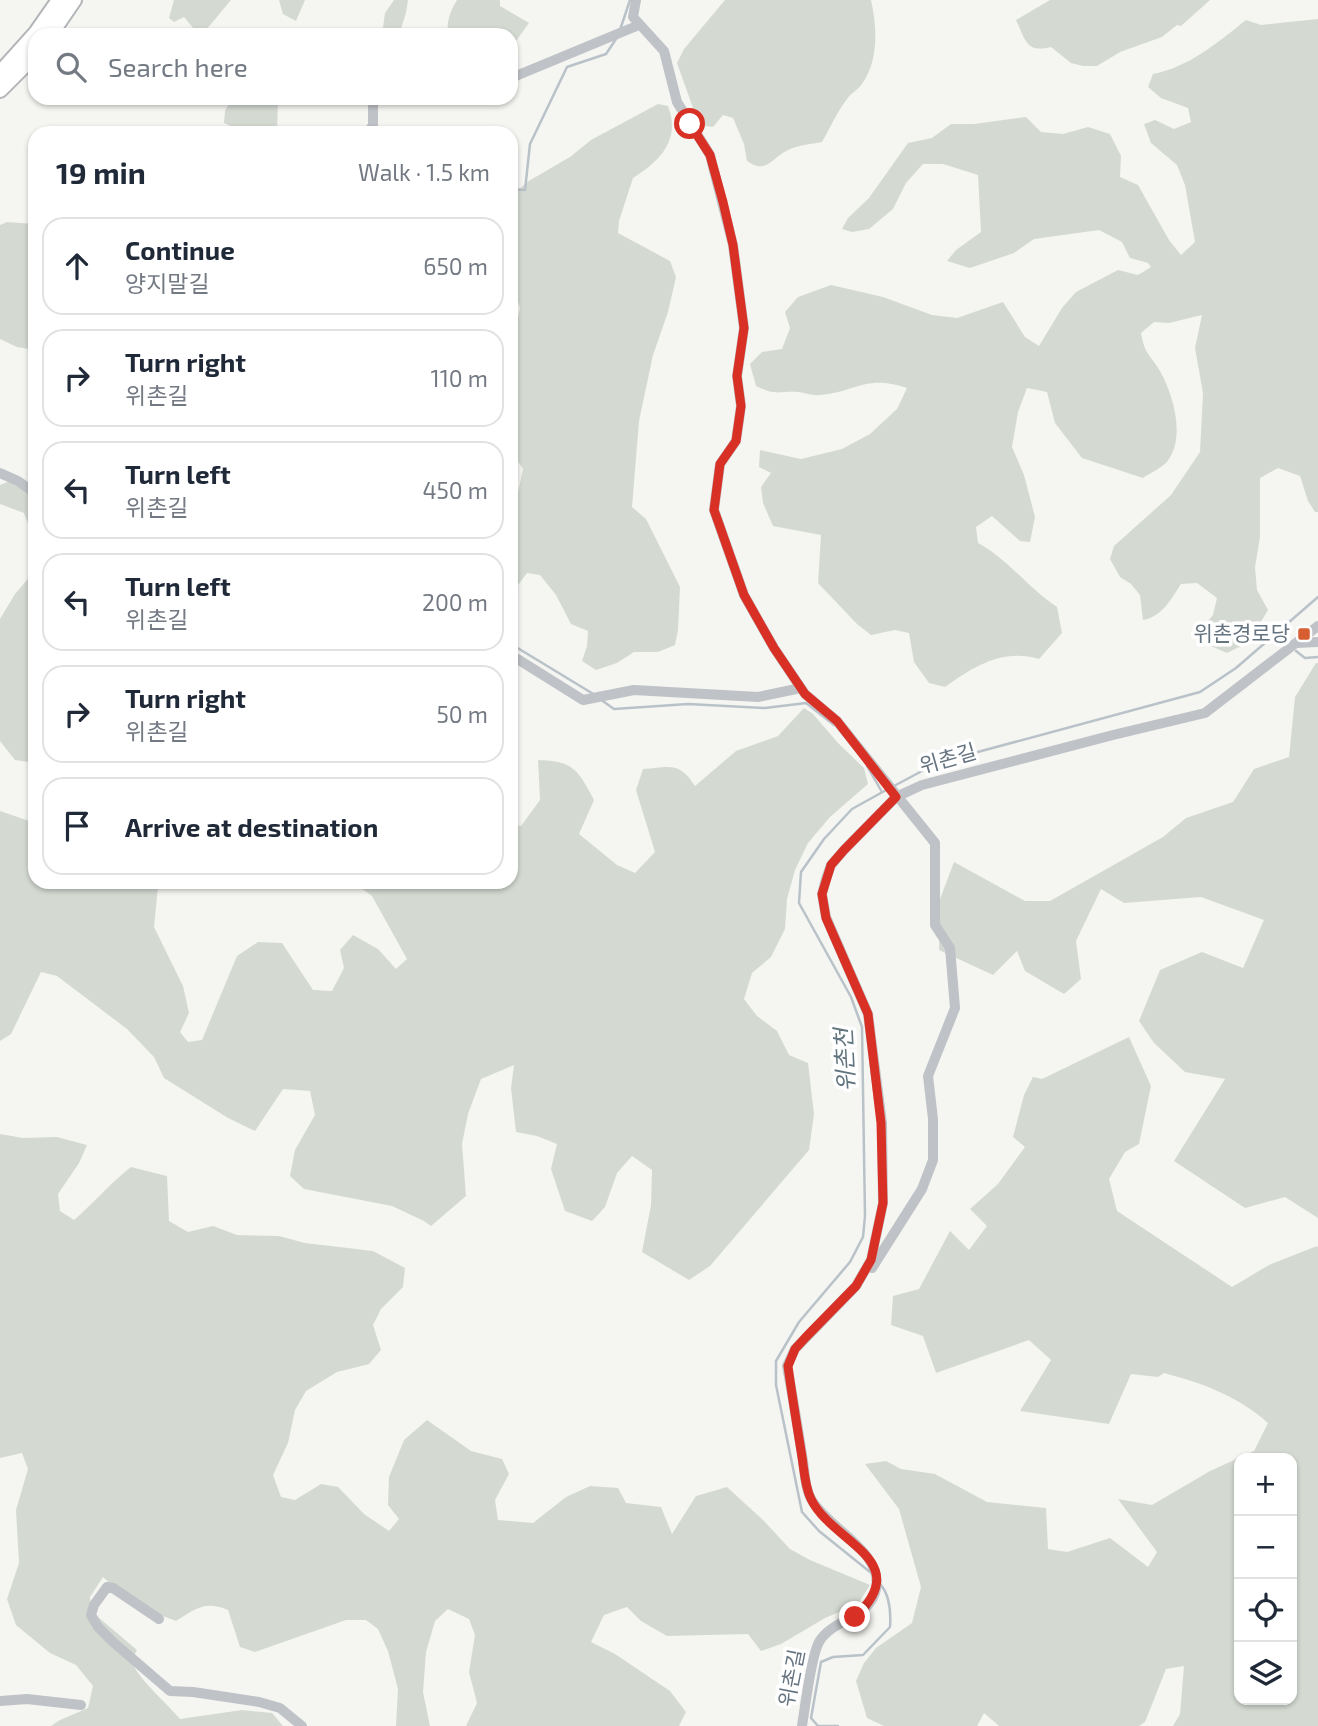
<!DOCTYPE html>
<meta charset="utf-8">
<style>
:root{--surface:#fff;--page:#f2f2f3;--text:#1f2937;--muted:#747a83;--line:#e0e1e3}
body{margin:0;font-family:"Exo 2","Noto Sans KR",sans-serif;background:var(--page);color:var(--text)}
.controls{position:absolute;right:21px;bottom:21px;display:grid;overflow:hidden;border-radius:14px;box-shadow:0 2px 5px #0004}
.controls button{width:63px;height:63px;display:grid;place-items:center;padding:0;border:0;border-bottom:2px solid var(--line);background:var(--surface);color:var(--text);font:35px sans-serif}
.stop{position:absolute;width:21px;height:21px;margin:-16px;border:5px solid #d93025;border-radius:50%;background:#fff}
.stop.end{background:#d93025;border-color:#fff;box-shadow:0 2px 7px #0008}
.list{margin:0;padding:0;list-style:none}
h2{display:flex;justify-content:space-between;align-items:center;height:91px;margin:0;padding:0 28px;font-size:30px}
h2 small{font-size:23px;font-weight:400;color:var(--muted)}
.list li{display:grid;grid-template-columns:46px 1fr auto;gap:21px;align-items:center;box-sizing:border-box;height:98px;margin:0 14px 14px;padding:0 14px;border:2px solid var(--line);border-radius:21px}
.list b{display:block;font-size:26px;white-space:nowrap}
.list p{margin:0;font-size:23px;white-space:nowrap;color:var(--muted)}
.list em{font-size:23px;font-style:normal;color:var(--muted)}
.icon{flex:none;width:38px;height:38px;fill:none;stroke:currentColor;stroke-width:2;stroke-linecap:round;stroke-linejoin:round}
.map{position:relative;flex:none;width:1318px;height:1726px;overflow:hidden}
.search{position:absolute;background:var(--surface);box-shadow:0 2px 5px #0004;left:28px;top:28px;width:490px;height:77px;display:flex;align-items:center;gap:18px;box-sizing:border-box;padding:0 24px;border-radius:21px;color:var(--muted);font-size:26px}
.panel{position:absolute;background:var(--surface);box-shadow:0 2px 5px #0004;left:28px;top:126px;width:490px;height:763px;border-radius:21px}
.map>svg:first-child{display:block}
.green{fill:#d4dad2;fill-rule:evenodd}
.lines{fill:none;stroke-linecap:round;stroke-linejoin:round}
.stream{stroke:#b9c2c8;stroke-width:2.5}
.highway-casing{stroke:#b2b5b8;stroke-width:18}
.minor{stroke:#bfc2c6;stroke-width:10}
.highway{stroke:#fff;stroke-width:14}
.route{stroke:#d93025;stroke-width:9}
.poi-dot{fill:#d75e30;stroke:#fff;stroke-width:2.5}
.labels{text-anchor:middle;stroke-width:7;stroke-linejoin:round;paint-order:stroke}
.poi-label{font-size:21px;fill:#667481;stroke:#fff;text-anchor:end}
.street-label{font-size:21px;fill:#667481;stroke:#fff}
.water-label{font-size:23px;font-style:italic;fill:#62757e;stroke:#fff}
</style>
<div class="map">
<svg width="1318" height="1726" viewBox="0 0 1318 1726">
<rect width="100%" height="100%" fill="#f5f5f2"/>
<path class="green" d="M174 0H231L206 30 194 29 184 17 174 22 169 18Z
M279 0H305L296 21 283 14Z
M394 0H408L406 13 399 35H382L385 13Z
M457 0H500V6L529 23 511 48V35H449C445 23 451 10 457 0Z
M725 0H871C877 27 879 60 862 84 858 90 851 93 847 99 837 112 830 128 822 142 811 144 799 145 788 150 771 158 767 175 747 161L744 144 733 118 723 115 713 127 699 125 677 63 684 49Z
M1050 0H1210L1181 26 1177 25 1162 37 1120 52 1097 66H1083L1071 63 1051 47C1026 53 1026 41 1016 20Z
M1318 19V512H1315L1308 501 1300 476 1278 468 1260 478V537L1255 567 1257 590 1268 610 1249 642 1227 653 1211 646 1198 632 1213 615 1217 598 1197 583 1181 584C1171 599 1162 617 1143 620L1140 595 1131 584 1120 577 1110 559 1114 546 1171 495 1200 452 1203 393 1195 348 1202 315 1169 323 1154 322 1141 333C1145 355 1149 353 1160 371 1173 394 1185 435 1169 459 1164 467 1150 473 1143 478L1082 458 1055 423 1047 392 1027 388 1018 412 1012 447 1024 475 1035 517 1030 542 1020 541 992 516 976 527 978 543C1008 559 1028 588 1057 607L1062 633 1039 659C1003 648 974 666 945 687L929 683 914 662 909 633 895 630 871 635 857 624 818 583 821 535 773 526 763 503 761 487 771 473 759 467 760 450 801 459 842 449 870 434 897 409 907 388C866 374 856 392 820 395 813 396 806 393 798 392 778 391 776 396 756 386L750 364 762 352 782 349 790 328 785 312 798 297 831 285 883 297 932 315 957 318 1003 302 1025 337 1039 346 1062 308 1076 292 1118 270 1138 275 1151 267 1148 263 1130 258 1122 242 1099 230 1034 239 1014 253 970 268 947 261 956 250 981 232 978 175 943 164H923L906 183 893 209 869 229 852 232 842 229 848 218 869 198 908 143 932 138 951 124H974L1026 117 1041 132 1063 134 1088 127 1110 134 1121 156 1120 177 1138 185 1169 240 1181 255 1195 242 1185 185 1177 165 1151 143 1144 124 1155 120 1174 129 1191 122 1188 108 1161 98 1148 87 1153 74C1189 67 1217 43 1246 20L1261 25Z
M232 98H278L277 133H240L239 130 224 123 225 111Z
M658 104 668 106C681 140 660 161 633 178L619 221 618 233 670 261 676 277 668 312 653 355 639 421 632 507 646 519 680 587 678 630 675 645 658 652H634L617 663 596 670 582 661 587 646 588 631 571 624 556 595 540 575 527 573 518 585 511 574 518 554V538L514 512 523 469 511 451V416L516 396 511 378V353L520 308 511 279V197L527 182 570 157 591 140Z
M7 222 35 224V350L17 347 0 339V225Z
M10 481 35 491V541L24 513 0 504V485Z
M35 541V763L15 760 0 741V619L15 594 32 574Z
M1316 663H1318V1218L1285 1197 1245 1208 1174 1161 1225 1079 1185 1072 1154 1043 1139 1021 1160 970 1202 952 1243 968 1264 920 1201 897 1124 903 1101 889 1076 941 1081 979 1064 994 1025 971 1017 951 993 975 939 950 940 899 954 862 1025 901H1050L1163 837 1186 818 1233 802 1254 769 1289 757 1295 697Z
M804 708 813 714 838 743 864 768 868 784 830 817 808 843 795 870 787 899 785 929 771 957 752 973 744 999 757 1016 777 1031 789 1055 808 1063 814 1114 809 1150 710 1266 689 1280 642 1252 651 1205 652 1170 632 1156 617 1173 605 1207 592 1221 565 1211 551 1169 557 1144 537 1136 516 1132 511 1088 514 1065 481 1079 468 1114 462 1144 466 1196 431 1226 424 1221 392 1206 304 1189 290 1176 295 1150 315 1115 310 1091 283 1089 255 1131 228 1118 164 1078 154 1057 127 1029 57 976 41 972 11 1034 0 1041V811L35 823V882H156L158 887 154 927 183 986 189 1013 180 1032 188 1042 202 1040 237 956 258 942 282 943 313 990 332 991 344 968 340 950 353 935 378 949 396 969 407 959 372 896 353 882H511V824L521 826 540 800 538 760C574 761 578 770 594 800L579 834 617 865 635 873 655 852 636 790 643 769C670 767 679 761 695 786L736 751 778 736Z
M1129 1037 1151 1086 1139 1144 1125 1152 1109 1179 1117 1211 1232 1287 1269 1265 1317 1246 1318 1248V1726H1173L1180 1714 1184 1666 1166 1669 1145 1722 1139 1726H999L984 1713 977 1726H884L867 1718 856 1681 864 1663 876 1648 912 1623 921 1587 899 1509 865 1464 886 1461 901 1469 935 1474 987 1502 1046 1508 1048 1549 1067 1552 1110 1538 1148 1567 1157 1552 1118 1499 1152 1505 1210 1471 1254 1451 1268 1423C1238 1396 1202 1383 1164 1373L1158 1377 1131 1374 1109 1424 1020 1411 1051 1360 1029 1340 936 1373 923 1336 891 1325 893 1296 919 1289 950 1231 969 1250 987 1226 970 1209 998 1184 1025 1147 1013 1137 1024 1095 1033 1077 1042 1079ZM1239 1458H1292V1700H1239Z
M0 1134 23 1138 57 1137 87 1145 79 1163 58 1194 60 1211 74 1220C94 1203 110 1183 131 1167L167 1176 169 1221 188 1232 213 1226 237 1235 279 1236 305 1243 373 1251 405 1268 403 1287 381 1309 373 1325 381 1350 369 1364 337 1372 306 1391 295 1410 288 1443 273 1475 281 1497 295 1500 321 1484 338 1487 364 1514 389 1531 399 1519 388 1505 389 1477 404 1440 427 1420 471 1451 502 1459 509 1474 495 1500 498 1520 533 1523 566 1497 590 1486 618 1488 626 1503 661 1507 672 1534 696 1496 727 1487 765 1522 790 1549 810 1560 870 1585 858 1604 825 1618 781 1644 761 1651 748 1634 667 1636 641 1621 627 1607 604 1615 591 1642 615 1654 670 1691 686 1712 679 1726H466L477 1703 469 1672 475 1635 469 1619 448 1609 435 1621 426 1652 423 1692 430 1726H396L398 1689 388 1651 378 1629 366 1620H346L255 1652 240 1647 228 1610C205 1600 195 1609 176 1621 149 1612 124 1597 103 1577L90 1597 91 1611 137 1650 131 1661C140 1681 165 1701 180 1719L242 1710 272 1713 283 1726H51L60 1720 88 1708 93 1686 76 1665 50 1653 16 1625 7 1599 19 1563 16 1510 28 1469 22 1453 0 1458Z"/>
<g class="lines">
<path class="stream" d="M620 30 630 0
M511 189 525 190 530 144 567 67 606 54 616 39
M1273 634 1285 643
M511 644 595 695
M1296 651 1305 658 1318 657
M600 699 614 709 688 704 765 708 806 703 834 725
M867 766 882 792
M894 786 937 763 1200 692 1236 668 1318 597
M870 1572 819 1531 802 1512 776 1385V1361L799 1322 850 1262 863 1237 865 1216 862 1027 851 997 799 903 801 872 824 839 852 809 888 789
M838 1726H818L811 1718 821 1662 833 1657 863 1655 890 1627C891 1612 890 1596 881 1585"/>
<defs>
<path id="highway" d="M50 35 74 0
M0 73 36 33 59 0
M0 90 35 55"/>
</defs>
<use href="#highway" class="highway-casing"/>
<path class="minor" d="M636 0 633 17 664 51 677 102 710 155 733 245 744 328 737 376 741 406 736 441 720 464 714 510 744 595 774 648 805 694 837 721 935 843V925L950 948 955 1008 928 1076 933 1119V1160L922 1189 872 1268
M511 78 639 25
M368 133 373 125V98
M0 473 18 481 35 493
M1296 643 1318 642
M511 655 583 700 634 690 758 697 801 688
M159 1619 113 1588 107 1587 94 1605 91 1615 98 1627 113 1642 170 1691 193 1692 259 1702 280 1708 302 1726
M0 1701 27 1699 81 1705
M802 1726C805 1708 811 1656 819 1642 833 1618 870 1619 876 1589 883 1552 831 1530 813 1502 805 1491 805 1474 803 1461 798 1429 793 1398 787 1366L795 1349 856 1286 871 1260 883 1203 882 1123 868 1014 826 917 822 894 826 879 831 865 844 850 896 797 922 785 1113 735 1205 713 1318 626"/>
<use href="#highway" class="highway"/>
</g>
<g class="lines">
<path class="route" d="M690 124 710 155 723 202 733 245 744 328 737 376 741 406 736 441 720 464 714 510 744 595 774 648 805 694 837 721 896 797 844 850 831 865 822 894 826 918 868 1014 881 1123 883 1203 871 1260 856 1286 806 1337 795 1349 788 1366C792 1396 797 1426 802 1457 804 1470 805 1487 811 1499 832 1543 916 1560 855 1617"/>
</g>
<rect class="poi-dot" x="1297" y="627" width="14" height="14" rx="3.5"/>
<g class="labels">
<g class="poi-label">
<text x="1290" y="641">위촌경로당</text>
</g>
<g class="street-label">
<text transform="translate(948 759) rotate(-16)" y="7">위촌길</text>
<text transform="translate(792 1678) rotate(-79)" y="7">위촌길</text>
</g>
<g class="water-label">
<text transform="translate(845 1060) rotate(-93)" y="8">위촌천</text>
</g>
</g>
</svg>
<div class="controls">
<button>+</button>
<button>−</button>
<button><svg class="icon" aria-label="locate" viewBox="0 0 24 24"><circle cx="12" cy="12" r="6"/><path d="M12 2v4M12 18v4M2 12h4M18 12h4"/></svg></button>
<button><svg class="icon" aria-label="layers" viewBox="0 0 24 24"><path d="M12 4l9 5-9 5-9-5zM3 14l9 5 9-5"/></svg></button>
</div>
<div class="stop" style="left:690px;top:124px"></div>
<div class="stop end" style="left:855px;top:1617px"></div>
<div class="search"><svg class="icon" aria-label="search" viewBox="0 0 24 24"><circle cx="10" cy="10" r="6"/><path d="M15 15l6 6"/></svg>Search here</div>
<section class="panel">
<h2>19 min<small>Walk · 1.5 km</small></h2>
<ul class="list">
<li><svg class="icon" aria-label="ahead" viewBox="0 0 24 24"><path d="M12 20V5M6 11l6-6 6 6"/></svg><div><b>Continue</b><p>양지말길</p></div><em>650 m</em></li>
<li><svg class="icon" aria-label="right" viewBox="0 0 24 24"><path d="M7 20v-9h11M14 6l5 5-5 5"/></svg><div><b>Turn right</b><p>위촌길</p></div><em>110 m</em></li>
<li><svg class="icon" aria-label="left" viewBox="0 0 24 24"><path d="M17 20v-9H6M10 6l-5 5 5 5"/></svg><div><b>Turn left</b><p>위촌길</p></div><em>450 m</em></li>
<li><svg class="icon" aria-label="left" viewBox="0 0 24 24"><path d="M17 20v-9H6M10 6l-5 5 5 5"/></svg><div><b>Turn left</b><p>위촌길</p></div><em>200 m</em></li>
<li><svg class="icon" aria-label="right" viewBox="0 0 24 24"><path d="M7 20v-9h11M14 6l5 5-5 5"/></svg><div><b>Turn right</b><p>위촌길</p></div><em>50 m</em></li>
<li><svg class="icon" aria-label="arrive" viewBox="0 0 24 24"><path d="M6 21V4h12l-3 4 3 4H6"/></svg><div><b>Arrive at destination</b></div></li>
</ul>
</section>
</div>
